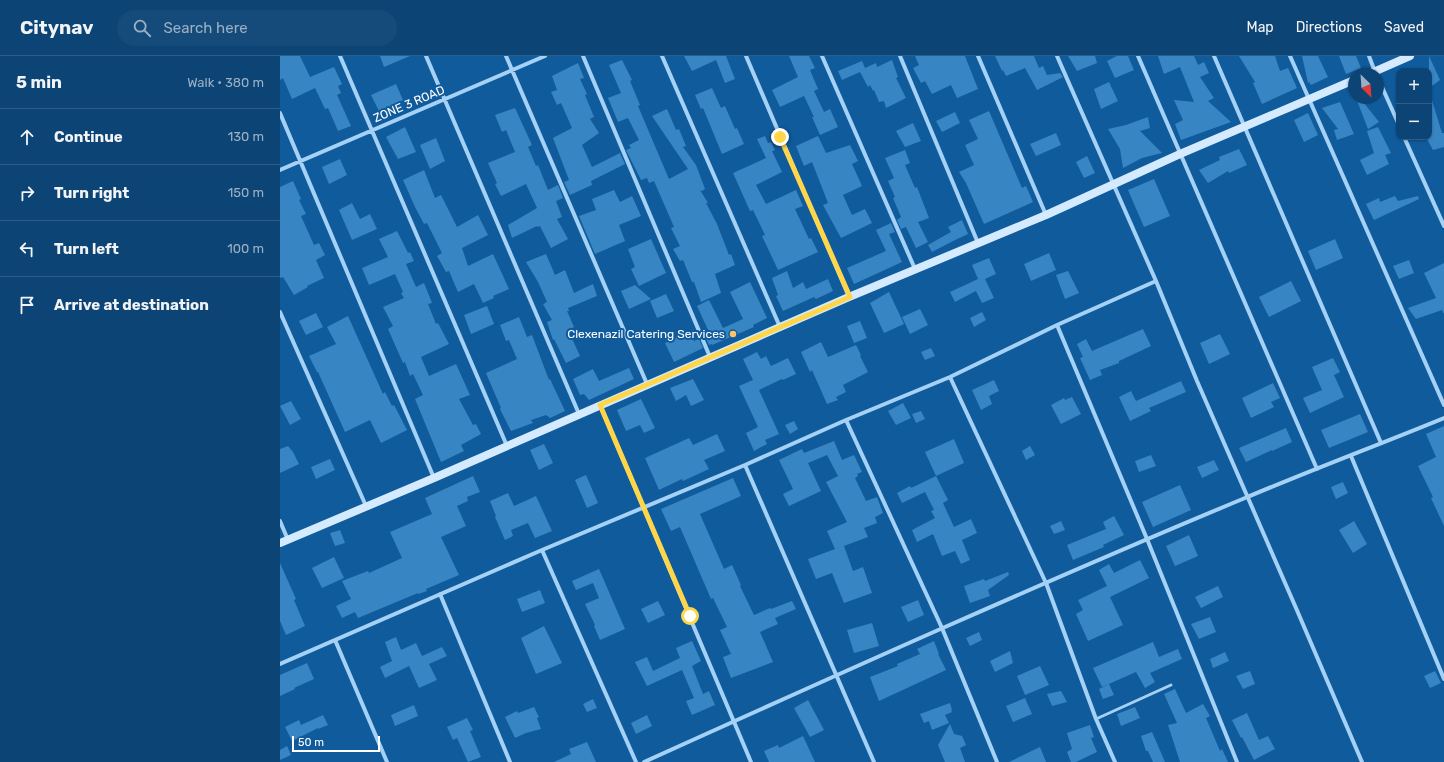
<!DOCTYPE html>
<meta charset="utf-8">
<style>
:root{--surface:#0c4475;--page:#154b7a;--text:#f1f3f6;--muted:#9ab0c5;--line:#2c5c87}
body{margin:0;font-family:Rubik,sans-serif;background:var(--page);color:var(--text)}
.controls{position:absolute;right:12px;top:12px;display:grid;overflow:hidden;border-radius:8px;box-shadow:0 1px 3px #0004}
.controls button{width:36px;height:36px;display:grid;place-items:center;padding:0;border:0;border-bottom:1px solid var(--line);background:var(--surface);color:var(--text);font:20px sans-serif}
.compass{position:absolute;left:1068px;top:12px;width:36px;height:36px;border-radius:50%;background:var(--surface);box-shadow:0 1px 3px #0004;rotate:155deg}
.scale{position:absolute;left:12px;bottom:10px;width:88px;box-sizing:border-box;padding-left:4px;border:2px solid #fff;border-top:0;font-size:11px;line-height:14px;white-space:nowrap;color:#fff;-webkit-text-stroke:3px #105b9c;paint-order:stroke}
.stop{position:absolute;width:12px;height:12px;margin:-9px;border:3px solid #ffd54a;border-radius:50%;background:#fff}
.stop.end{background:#ffd54a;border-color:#fff;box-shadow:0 1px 4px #0008}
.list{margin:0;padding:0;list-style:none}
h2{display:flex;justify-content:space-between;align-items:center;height:52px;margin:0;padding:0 16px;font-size:17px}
h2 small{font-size:13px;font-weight:400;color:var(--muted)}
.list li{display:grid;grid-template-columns:26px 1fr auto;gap:12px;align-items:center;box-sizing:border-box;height:56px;padding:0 16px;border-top:1px solid var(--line)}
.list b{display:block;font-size:15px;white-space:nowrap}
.list em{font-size:13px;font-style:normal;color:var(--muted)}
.icon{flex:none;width:22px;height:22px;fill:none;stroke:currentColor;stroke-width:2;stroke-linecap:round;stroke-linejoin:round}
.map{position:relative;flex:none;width:1164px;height:706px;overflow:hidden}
header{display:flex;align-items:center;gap:24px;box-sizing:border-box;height:56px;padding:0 20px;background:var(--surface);border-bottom:1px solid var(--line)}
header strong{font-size:19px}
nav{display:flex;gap:22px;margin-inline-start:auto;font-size:14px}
.search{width:280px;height:36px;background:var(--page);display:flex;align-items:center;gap:10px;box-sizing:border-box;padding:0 14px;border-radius:22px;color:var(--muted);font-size:15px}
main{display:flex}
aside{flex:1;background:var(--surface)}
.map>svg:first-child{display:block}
.building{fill:#3885c3}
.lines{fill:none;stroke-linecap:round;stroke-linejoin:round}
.lane{stroke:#a4d1f5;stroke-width:3}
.street{stroke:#a4d1f5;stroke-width:4}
.secondary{stroke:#d4eafe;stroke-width:8}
.route{stroke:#ffd54a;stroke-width:5}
.poi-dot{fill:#ffc468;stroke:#105b9c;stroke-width:1.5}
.labels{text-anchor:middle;stroke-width:4;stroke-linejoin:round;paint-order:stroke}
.street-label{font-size:12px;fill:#fff;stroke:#105b9c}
.poi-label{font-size:12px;fill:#fff;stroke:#105b9c;text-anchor:end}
</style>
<header>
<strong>Citynav</strong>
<div class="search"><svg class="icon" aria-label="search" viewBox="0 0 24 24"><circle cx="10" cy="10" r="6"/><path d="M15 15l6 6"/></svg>Search here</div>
<nav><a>Map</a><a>Directions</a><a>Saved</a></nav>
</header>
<main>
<aside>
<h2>5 min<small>Walk · 380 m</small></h2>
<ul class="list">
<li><svg class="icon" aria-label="ahead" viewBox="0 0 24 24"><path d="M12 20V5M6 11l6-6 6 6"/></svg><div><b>Continue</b></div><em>130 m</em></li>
<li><svg class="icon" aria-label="right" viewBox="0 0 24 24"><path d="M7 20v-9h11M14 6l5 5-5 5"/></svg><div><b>Turn right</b></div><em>150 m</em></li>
<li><svg class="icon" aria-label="left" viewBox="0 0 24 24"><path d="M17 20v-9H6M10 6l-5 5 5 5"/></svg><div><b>Turn left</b></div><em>100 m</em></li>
<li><svg class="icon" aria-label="arrive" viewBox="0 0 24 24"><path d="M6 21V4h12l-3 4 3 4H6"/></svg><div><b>Arrive at destination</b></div></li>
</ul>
</aside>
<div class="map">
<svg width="1164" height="706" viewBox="0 0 1164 706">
<rect width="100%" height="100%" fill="#105b9c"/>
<path class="building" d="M0 0H20L30 21 54 11 62 28 58 30 61 37 57 39 71 70 58 75 48 52 45 53 35 32 12 43 3 22 0 24Z
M100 0H130L104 11Z
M404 0H446L455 23 445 27 436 4 412 15Z
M509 0H529L535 12 530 14 538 33 534 35 544 56 550 53 558 71 540 79 532 61H534L524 40 500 51 492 34 518 21Z
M635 0H685L698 33 677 42 671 29 652 38 645 25 641 27 633 12 639 9Z
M715 0H754L759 12 763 10 767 19 780 17 783 21 757 34 745 12 726 20 723 14 722 15Z
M788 0H815L817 7 797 15Z
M837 0H848L854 14 835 22 827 5Z
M878 0H914L918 9 924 6 929 17 920 21 934 42 928 45 951 66 901 84 895 68 903 64 894 44 914 46 900 11 884 18Z
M959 0H995L1000 15 1008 12 1017 32 982 48 973 27 975 26Z
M1022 0H1038L1048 21 1031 29 1029 26 1028 27Z
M1059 0H1076L1081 12 1066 18Z
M1149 0 1160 24 1149 32Z
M342 4 352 24 350 25 360 49 358 50 389 123 408 113 372 60 387 53 396 74 399 73 406 90 403 91 416 109 425 133 422 135 420 134 428 147H426L437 168 449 199 451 198 455 209 435 218 441 237 421 246 414 226H412L403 204 400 205 393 193 400 190 391 172 394 171 374 125 369 127 367 122 361 124 346 94 351 92 349 89 359 84 348 62 338 66 328 42 341 37 329 9Z
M612 4 618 21 616 22 626 42 606 52 604 45 599 46 594 34 593 35 590 29 588 31 580 16 562 24 558 15 582 5 585 12 596 7 597 11Z
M298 7 304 22 300 23 307 38 305 39 314 61 310 63 319 77 302 89 312 111 340 97 345 108 311 125 312 129 290 139 284 126 289 124 273 82 292 72 281 47 277 49 271 36 277 34 272 20Z
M829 26 838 45 821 53 814 33Z
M116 28 123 44 99 55 91 39Z
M432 32 441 52 445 50 455 73 457 72 464 88 442 98 423 52 421 53 415 39Z
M1151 41 1162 77H1164V91L1153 94 1147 83 1149 82V42Z
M1076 42H1080L1099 66 1088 73Z
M1060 46 1074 78 1057 84 1054 74 1058 73 1042 52Z
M235 52 252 89 248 91 256 110 258 109 268 134 278 129 283 142 276 145 282 161 277 163 288 183 271 192 260 170 257 171V170L232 182 228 169 257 152 246 128 221 140 215 128 217 127 208 107 235 96 226 74 222 76 215 59Z
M709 55 742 132 746 130 753 146 704 168 686 127 679 116 694 109 685 89 698 83 689 64Z
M675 56 680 67 662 76 656 65Z
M1028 57 1038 79 1024 86 1014 64Z
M868 61 870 72 860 75 882 97 862 102 843 112 840 93 828 73 846 69Z
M633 67 641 85 625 91 616 75Z
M125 71 136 96 118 103 106 81Z
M1098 71 1111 97 1105 99 1109 108 1087 119 1080 104 1094 97 1087 75Z
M776 77 781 89 756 100 750 88Z
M485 80 488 87 491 86 495 94 492 95 502 116 476 129 486 148 516 134 523 150 515 153 529 183 531 182 538 196 498 214 482 180 485 179 473 154 470 155 453 117 486 102 477 83Z
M538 80 546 97 570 89 578 105 572 108 582 130 563 139 572 159 585 153 592 167 561 182 543 149 548 147 532 106 524 110 516 90Z
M156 82 165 105 150 113 140 89Z
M959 93 967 109 949 117 948 115 928 127 919 114 940 104 939 101Z
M625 94 630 107 625 109 635 132 637 131 649 162 638 166 648 186 636 192 626 171 621 173 617 164 621 161 613 142 615 141 608 125 614 122 605 102Z
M807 100 815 117 804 122 796 106Z
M60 103 67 119 49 128 42 111Z
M144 114 155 142 161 139 177 171 198 159 208 179 182 192 188 210 213 198 229 233 213 240 214 242 203 247 194 228 178 236 169 215 166 216 157 200 162 197 147 167 144 168 135 151 123 124Z
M874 123 890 160 864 171 848 134Z
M13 125 21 143 19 144 26 158 21 160 34 189 39 187 45 199 36 204 44 222 27 230 28 231 14 239 3 221 0 222V131Z
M334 134 340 146 352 140 361 160 339 169 345 185 315 198 299 160 316 154 312 143Z
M1115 140 1118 145 1138 140 1139 143 1094 164 1086 148 1099 142 1100 146Z
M72 147 80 163 90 158 97 173 72 184 59 154Z
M682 164 688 178 675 184 652 196 648 189 671 176 668 171Z
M611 167 615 176 609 178 622 206 574 228 567 212 606 195 596 174Z
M117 175 128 197 130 196 134 205 126 208 136 231 144 227 152 247 148 248 156 268 158 267 169 288 141 301 149 320 176 308 190 339 179 343 193 369 196 368 201 378 181 389 184 395 161 406 135 343 143 339 133 318 130 320 125 306 123 307 108 273 113 270 103 251 124 242 121 237 123 236 115 218 89 229 82 212 108 201 99 183Z
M371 183 386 217 359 230 351 213 355 211 348 193Z
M1055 183 1063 202 1036 214 1028 195Z
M769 197 776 214 751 225 744 208Z
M266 198 275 219 285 214 294 237 313 228 317 240 288 252 289 255H287L294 271 288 274 300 300 286 307 274 283 273 284 267 266 272 264 263 248 267 246 258 226 246 206Z
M709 202 716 218 705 223 714 242 702 247 696 235 675 246 670 236 698 223 692 209Z
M1129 204 1134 217 1119 223 1113 210Z
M1164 207V258L1162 254 1136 263 1128 252 1156 242 1144 217Z
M507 215 513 232 523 226 526 233 548 223 553 235 536 243 534 241 503 255 496 240 498 239 492 222Z
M788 215 799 237 785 243 776 219Z
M1011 225 1021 245 989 261 979 241Z
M470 226 487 262 473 269 474 271 432 289V288L429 289 425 280 430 278 417 250 429 244 443 272 463 263 450 236Z
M355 229 371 243 349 253 341 235Z
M609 236 624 268 604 277 590 247Z
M386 238 394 255 377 262 370 245Z
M207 250 214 268 191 278 184 259Z
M640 253 648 269 630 278 622 261Z
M702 256 706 264 694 271 690 262Z
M36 257 43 271 26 279 19 265Z
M68 260 103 338 105 336 112 350 114 349 127 374 101 387 90 364 65 376 38 316H37L29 300 56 288 47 271Z
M239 261 247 281 252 279 269 324 270 323 285 355 270 362 266 359 251 364 253 367 231 375 220 353 221 352 206 317 237 303 229 284 226 285 220 269Z
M580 265 587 282 574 287 567 270Z
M863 273 871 290 839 305V307L820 314 822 319 810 324 800 302 803 301 797 288 806 283 812 295Z
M409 275 414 285 419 283 423 292 394 306 385 287Z
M940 278 950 298 929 308 920 287Z
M541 286 548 301 576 289 581 299 580 300 588 316 563 329 566 336 556 341 558 344 547 348 532 314 530 316 521 296Z
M651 292 655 300 645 304 641 296Z
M477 296 481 303 486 300 491 310 508 302 516 318 503 324 502 323 479 334 499 378 485 384 487 388 474 395 466 377 478 371 459 330 473 324 463 303Z
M1053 302 1060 316 1054 319 1064 341 1030 357 1023 342 1042 334 1032 311Z
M349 312 354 323 309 344 304 338 300 339 293 323 313 313 319 325Z
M413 323 424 344 411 350 406 339 396 345 390 332Z
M714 324 719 335 709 340 712 348 701 354 692 334Z
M901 325 906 336 869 352 871 355 850 365 839 341 851 335 856 345Z
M993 327 1000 342 991 346 994 351 971 362 962 342Z
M792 341 801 358 781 368 771 349 784 342 785 344Z
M361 343 375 372 364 377 360 369 346 375 337 354Z
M11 345 21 363 10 369 0 350Z
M623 347 631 362 616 369 608 355Z
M641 355 645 363 636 367 632 358Z
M1080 358 1088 376 1049 392 1041 374Z
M514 365 518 373 510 378 505 369Z
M1164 370V470L1151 442 1153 441 1138 410 1156 401 1146 378Z
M1006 372 1012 386 992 395V394L966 406 959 392Z
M437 378 445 395 424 404 429 413 403 425 402 423 379 434 365 402 409 382 413 389Z
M674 383 684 407 656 420 645 396Z
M554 385 562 404 574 399 582 416 577 418 578 420 575 422 586 445 597 441 603 457 595 461 597 467 584 472 588 481 564 490 573 515 583 511 592 537 564 547 552 517 536 523 528 503 555 493 547 475 567 466 546 426 558 420 547 399 528 407 541 435 509 450 503 438 513 433 499 404 522 393 524 397Z
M264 388 273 407 259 414 250 394Z
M8 390 13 396 19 408 0 417V393Z
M750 390 755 399 746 404 742 395Z
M871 399 876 410 859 416 855 405Z
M50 403 55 414 36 423 31 411Z
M934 404 939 414 922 422 917 411Z
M306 419 318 447 307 452 295 424Z
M193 420 200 436 187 441 188 445 177 450 186 470 161 481 179 519 146 533 147 535 138 538V537L78 562 75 556 62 562 56 550 71 543 62 525 88 515 89 517 122 502 110 476 152 458 145 442Z
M656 420 668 444 663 447 674 471 691 463 697 477 682 484 690 504 681 508 675 495 662 500 653 478 637 486 632 474 655 462 651 455 654 454 645 436 622 447 617 437 630 430 631 432Z
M453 422 461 440 420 458 444 513 452 509 461 529 460 530 474 559 490 552 491 553 512 545 516 553 495 562 498 568 480 576 493 606 451 622 443 601 451 598 440 574 447 571 433 542 431 543 400 471 391 475 381 453Z
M1063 426 1068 437 1056 443 1051 431Z
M900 429 911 454 873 471 862 446Z
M228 437 234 450 256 440 272 475 255 482 248 467 231 474 233 480 225 484 215 461 216 460 210 445Z
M834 460 844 479 823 489 824 491 793 504 787 489 826 473 823 466Z
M781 465 785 474 774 478 770 470Z
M1074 465 1087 488 1073 497 1059 474Z
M60 474 65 487 55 490 50 477Z
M909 479 918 500 895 510 886 490Z
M54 501 64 522 42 532 32 512Z
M860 504 869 522 830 541 843 569 808 585 796 558 803 554 798 544 827 530 819 514 829 508 834 517Z
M0 507 16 543 14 544 25 570 6 579 0 565Z
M319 513 345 573 320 584 314 570 315 569 305 548 319 542 313 527 296 534 292 525Z
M728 516 729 519 708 534 710 540 690 547 684 530 704 523 705 525Z
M938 530 943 541 921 552 915 541Z
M260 534 265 547 242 556 237 543Z
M638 544 644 559 628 566 621 551Z
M378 545 385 559 368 567 361 553Z
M930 561 936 576 919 583 911 568Z
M592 567 599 590 574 597 567 574Z
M264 570 282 607 256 618 241 582Z
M699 576 702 584 690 590 686 582Z
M116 581 121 594 136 587 142 600 162 591 167 600 149 608 157 624 139 632 129 610 105 622 100 611 112 605 105 586Z
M412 585 421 605 412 610 423 638 429 635 435 649 412 659 406 645 414 642 402 614 367 630 355 606 367 601 373 615 400 602 396 592Z
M654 585 659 598H658L666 614 599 645 590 621 618 610 617 608 640 598 637 593Z
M873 586 879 601 898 593 902 603 870 617 875 626 865 632 856 616 822 631 813 612Z
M730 595 733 607 715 616 710 605Z
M945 596 949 605 933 612 930 603Z
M27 607 34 623 14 632 15 633 0 640V619Z
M760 610 769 629 745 639 737 620Z
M970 615 975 628 963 633 956 620Z
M1155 615 1161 627 1150 632 1144 620Z
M829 628 834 639 823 643 819 633Z
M895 633 906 657 923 648 930 660 926 662 940 695 942 693 948 706H900L888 669 897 667 884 638Z
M781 635 787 646 772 650 767 638Z
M745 642 752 658 733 666 726 650Z
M313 643 317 652 307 656 303 648Z
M528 644 544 674 530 681 514 652Z
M670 647 672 654H671L672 656 665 659 669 667 652 674 649 665 644 667 640 658Z
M134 649 138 660 115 670 111 659Z
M254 651 259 661 257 662 261 673 246 677 235 682 225 661 237 655 238 657Z
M855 651 860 662 841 670 837 658Z
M967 657 979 684 988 680 995 693 974 704 962 681 961 682 952 664Z
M43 659 48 669 38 673V672L12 685 5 671 19 664 21 669Z
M367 659 372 670 356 678 351 667Z
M187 662 193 674 190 675 201 701 188 706 177 682 173 684 167 671Z
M670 668 674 678 682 680 686 689 680 692 685 706H665L658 689Z
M810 669 814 681 811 682 817 696 796 706H791L787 696 792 693 787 677Z
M872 676 885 706H873L868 695H866L861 680Z
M523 680 535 706H489L484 695 498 689 499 692Z
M307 686 316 706H274L291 698 289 693Z
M7 690 11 699 0 704V694Z
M760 691 766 706H729Z"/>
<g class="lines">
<path class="lane" d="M816 663 891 629"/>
<path class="street" d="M60 0 227 390
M146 0 299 358
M226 0 367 328
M303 0 430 301
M382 0 500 271
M466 0 569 241
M542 0 635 213
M620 0 698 187
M698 0 766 159
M777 0 876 225 917 325 1016 552 1082 706
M858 0 1037 413
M934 0 1101 387
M1010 0 1164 349
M1089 0 1095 16
M1098 22 1119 69
M0 57 154 422
M1124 81 1164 170
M0 114 265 0
M0 256 86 450
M777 269 867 483 957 706
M670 321 766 527 816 663 835 706
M320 349 471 706
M566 364 662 572 717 706
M1071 400 1164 623
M465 409 594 706
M0 465 8 484
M262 494 356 706
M160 538 230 706
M55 584 107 706
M0 608 262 494 465 409 566 364 670 321 777 269 876 225
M364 706C563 616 763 526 965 442 1031 414 1098 389 1164 362"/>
<path class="secondary" d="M1089 18 1130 0
M0 487 154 422 569 241 766 159 900 98 1074 24"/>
</g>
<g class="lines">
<path class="route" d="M410 560 320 349 570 241 500 81"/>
</g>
<circle class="poi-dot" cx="453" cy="278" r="4"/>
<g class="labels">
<g class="street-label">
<text transform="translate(129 48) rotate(-23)" y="4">ZONE 3 ROAD</text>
</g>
<g class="poi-label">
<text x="445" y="282">Clexenazil Catering Services</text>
</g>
</g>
</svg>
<div class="controls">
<button>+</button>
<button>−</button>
</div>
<svg class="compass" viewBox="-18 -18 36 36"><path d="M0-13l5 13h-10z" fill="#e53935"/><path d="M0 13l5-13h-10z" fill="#9ab0c5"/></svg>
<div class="scale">50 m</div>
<div class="stop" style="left:410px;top:560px"></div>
<div class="stop end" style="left:500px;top:81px"></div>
</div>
</main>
